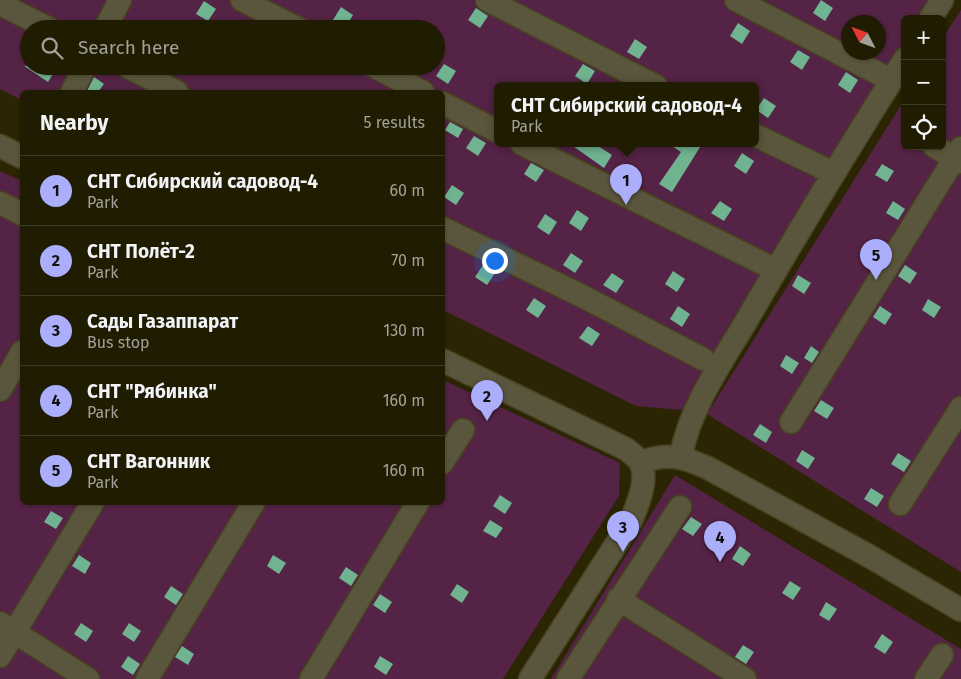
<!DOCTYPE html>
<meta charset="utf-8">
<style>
:root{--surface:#201c02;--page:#28250c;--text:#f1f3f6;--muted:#a2a199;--line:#3d3a24;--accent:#abaffb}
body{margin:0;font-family:"Fira Sans",sans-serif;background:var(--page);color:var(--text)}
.controls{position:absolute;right:15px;top:15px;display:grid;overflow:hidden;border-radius:8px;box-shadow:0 1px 4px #0004}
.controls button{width:45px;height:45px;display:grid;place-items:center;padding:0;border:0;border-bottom:1px solid var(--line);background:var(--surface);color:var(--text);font:25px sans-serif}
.compass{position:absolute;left:841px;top:15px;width:45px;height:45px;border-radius:50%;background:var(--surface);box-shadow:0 1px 4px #0004;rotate:312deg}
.you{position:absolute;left:494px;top:260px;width:18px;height:18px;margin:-12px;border:4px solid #fff;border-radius:50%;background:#1a73e8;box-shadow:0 0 0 8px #1a73e833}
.badge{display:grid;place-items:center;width:32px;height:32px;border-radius:50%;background:var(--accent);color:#111;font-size:16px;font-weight:700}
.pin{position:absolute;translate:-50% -41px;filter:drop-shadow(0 1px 2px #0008)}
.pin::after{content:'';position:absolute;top:26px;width:18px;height:15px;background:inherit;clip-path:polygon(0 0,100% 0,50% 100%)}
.popup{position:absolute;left:494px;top:82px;width:265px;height:65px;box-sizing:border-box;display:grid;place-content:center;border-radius:8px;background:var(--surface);filter:drop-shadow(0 1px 4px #0005);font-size:16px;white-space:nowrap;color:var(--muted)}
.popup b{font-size:19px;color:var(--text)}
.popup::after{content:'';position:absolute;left:50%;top:100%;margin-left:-10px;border:10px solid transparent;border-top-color:var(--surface)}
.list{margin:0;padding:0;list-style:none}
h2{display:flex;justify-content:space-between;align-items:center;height:65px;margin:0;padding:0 20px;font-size:21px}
h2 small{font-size:16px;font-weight:400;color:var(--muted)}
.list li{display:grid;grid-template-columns:32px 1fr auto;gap:15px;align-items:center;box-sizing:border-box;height:70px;padding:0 20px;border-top:1px solid var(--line)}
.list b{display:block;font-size:19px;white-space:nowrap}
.list p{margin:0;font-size:16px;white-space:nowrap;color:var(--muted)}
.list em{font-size:16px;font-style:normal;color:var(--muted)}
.icon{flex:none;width:28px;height:28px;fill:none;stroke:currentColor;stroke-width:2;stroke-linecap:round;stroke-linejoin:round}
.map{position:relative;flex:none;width:961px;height:679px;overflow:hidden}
.search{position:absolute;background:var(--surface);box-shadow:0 1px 4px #0004;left:20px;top:20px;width:425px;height:55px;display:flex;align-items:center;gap:12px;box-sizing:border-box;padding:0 18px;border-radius:28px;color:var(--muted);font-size:19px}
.panel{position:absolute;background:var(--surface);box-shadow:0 1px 4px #0004;left:20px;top:90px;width:425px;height:415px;border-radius:8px}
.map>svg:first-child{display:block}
.green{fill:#542345;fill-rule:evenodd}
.building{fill:#70b391}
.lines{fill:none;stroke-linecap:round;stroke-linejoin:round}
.minor-casing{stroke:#484220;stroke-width:25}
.minor{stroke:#5a563d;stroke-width:22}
</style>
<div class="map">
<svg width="961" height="679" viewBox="0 0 961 679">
<rect width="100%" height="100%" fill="#2b2503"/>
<path class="green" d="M0 0H935L924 19H905V50L682 410 636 406 443 310 442 92H22V100L0 89ZM848 22H878V52H848ZM29 29H436V66H29ZM497 86H755V144H497Z
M961 10V572L707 414 905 99V146H942V39Z
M0 171 22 181V502H442L443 380 620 463 619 496 503 679H0Z
M675 475 961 649V679H551Z"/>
<path class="building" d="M821 0 833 8 825 21 813 13Z
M204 1 216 9 208 21 196 14Z
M341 7 353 15 345 28 333 20Z
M476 8 488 16 480 28 468 20Z
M738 23 750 31 742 44 730 36Z
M635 39 647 47 639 59 627 52Z
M798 50 810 57 802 70 790 62Z
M444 64 456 71 448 84 436 76Z
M583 64 595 71 587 84 575 76Z
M24 66H58L48 82Z
M846 72 858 80 850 93 838 85Z
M94 77 104 84 98 92H90L87 91Z
M764 98 776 106 768 118 756 110Z
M450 122 463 129 458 138 445 130Z
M474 136 486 143 478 156 466 148Z
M570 144H595L612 155 604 168Z
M669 144H702L672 192 659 184 681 152Z
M742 153 754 161 746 174 734 166Z
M531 163 544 170 536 182 524 174Z
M882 164 894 171 887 182 875 175Z
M452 185 464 193 456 205 444 197Z
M720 201 732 209 724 221 711 213Z
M893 201 905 209 898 220 886 213Z
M577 210 589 218 581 231 569 223Z
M545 214 557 222 549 235 537 227Z
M571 253 583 261 575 273 563 265Z
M483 265 495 273 487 285 475 277Z
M905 265 917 273 910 284 898 276Z
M673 271 685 279 677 292 665 284Z
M612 273 624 281 616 293 603 285Z
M798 275 811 283 804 294 792 286Z
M534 298 546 306 538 318 526 310Z
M928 299 941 307 934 318 922 310Z
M678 306 690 314 682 327 670 319Z
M880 306 892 314 885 325 873 317Z
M588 326 600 334 592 346 579 338Z
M811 346 819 352 812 363 804 358Z
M786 355 799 363 792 374 780 366Z
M821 400 834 408 827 419 814 411Z
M760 424 772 432 766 443 753 435Z
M802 450 815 458 808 469 796 461Z
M898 453 911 461 904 472 891 464Z
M871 488 884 496 877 507 864 499Z
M500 495 512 503 505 514 493 506Z
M51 511 63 518 56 529 44 522Z
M691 517 702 524 693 536 682 529Z
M490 520 503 528 496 538 483 531Z
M740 546 751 554 743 566 732 559Z
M79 555 91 563 85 574 72 566Z
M273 555 286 563 279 574 267 566Z
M346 567 358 575 351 586 339 578Z
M790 581 801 588 793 600 782 593Z
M457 584 469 592 462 603 450 595Z
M171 586 183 594 176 605 164 597Z
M380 594 392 602 385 613 373 605Z
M826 602 837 609 829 621 819 615Z
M81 623 93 631 86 642 74 634Z
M129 623 141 631 134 642 122 634Z
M882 634 893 642 885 654 874 647Z
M743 645 754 652 746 664 735 657Z
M182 646 194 654 188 665 175 657Z
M128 656 140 664 133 675 121 667Z
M380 656 393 664 386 675 374 667Z"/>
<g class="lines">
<defs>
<path id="minor" d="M242 0 299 29
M487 0 656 86
M736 0 891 80
M0 4 50 29
M930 19 942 0
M105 29 120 0
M126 66 177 92
M373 66 423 92
M72 92 85 66
M442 103 497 131
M755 135 833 173
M522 144 776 270
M0 146 22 157
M934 146 961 162
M0 203 22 214
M442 228 580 295 703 359
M442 360 626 449C631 453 638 458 641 463 648 482 638 503 631 521L530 679
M0 390 22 352
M791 422 961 148
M681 456C690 406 723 361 748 318 799 230 851 144 905 59
M640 462C669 453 681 456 708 468L869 556 961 610
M442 463 463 430
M900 504 961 408
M618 599 745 679
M0 623 88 679
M0 656 93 502
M147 679 254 502
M311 679 418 502
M568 679 680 507
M926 679 942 655"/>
</defs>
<use href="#minor" class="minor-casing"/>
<use href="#minor" class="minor"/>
</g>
</svg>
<div class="controls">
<button>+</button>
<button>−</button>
<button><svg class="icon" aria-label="locate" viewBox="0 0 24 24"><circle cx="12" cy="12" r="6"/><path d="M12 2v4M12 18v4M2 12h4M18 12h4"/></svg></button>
</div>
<svg class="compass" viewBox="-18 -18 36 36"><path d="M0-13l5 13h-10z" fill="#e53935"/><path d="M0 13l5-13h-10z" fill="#a2a199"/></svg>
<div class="you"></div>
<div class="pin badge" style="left:626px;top:205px">1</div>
<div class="popup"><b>СНТ Сибирский садовод-4</b>Park</div>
<div class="pin badge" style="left:487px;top:421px">2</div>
<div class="pin badge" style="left:623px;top:552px">3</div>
<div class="pin badge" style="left:720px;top:562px">4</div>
<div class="pin badge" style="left:876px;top:280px">5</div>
<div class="search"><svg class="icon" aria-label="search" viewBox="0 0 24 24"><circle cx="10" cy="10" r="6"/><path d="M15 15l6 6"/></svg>Search here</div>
<section class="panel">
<h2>Nearby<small>5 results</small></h2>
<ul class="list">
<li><span class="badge">1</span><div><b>СНТ Сибирский садовод-4</b><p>Park</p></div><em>60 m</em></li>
<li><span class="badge">2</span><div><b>СНТ Полёт-2</b><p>Park</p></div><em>70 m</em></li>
<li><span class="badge">3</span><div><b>Сады Газаппарат</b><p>Bus stop</p></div><em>130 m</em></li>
<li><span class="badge">4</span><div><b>СНТ &quot;Рябинка&quot;</b><p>Park</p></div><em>160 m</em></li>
<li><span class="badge">5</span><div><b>СНТ Вагонник</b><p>Park</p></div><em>160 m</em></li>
</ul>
</section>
</div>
